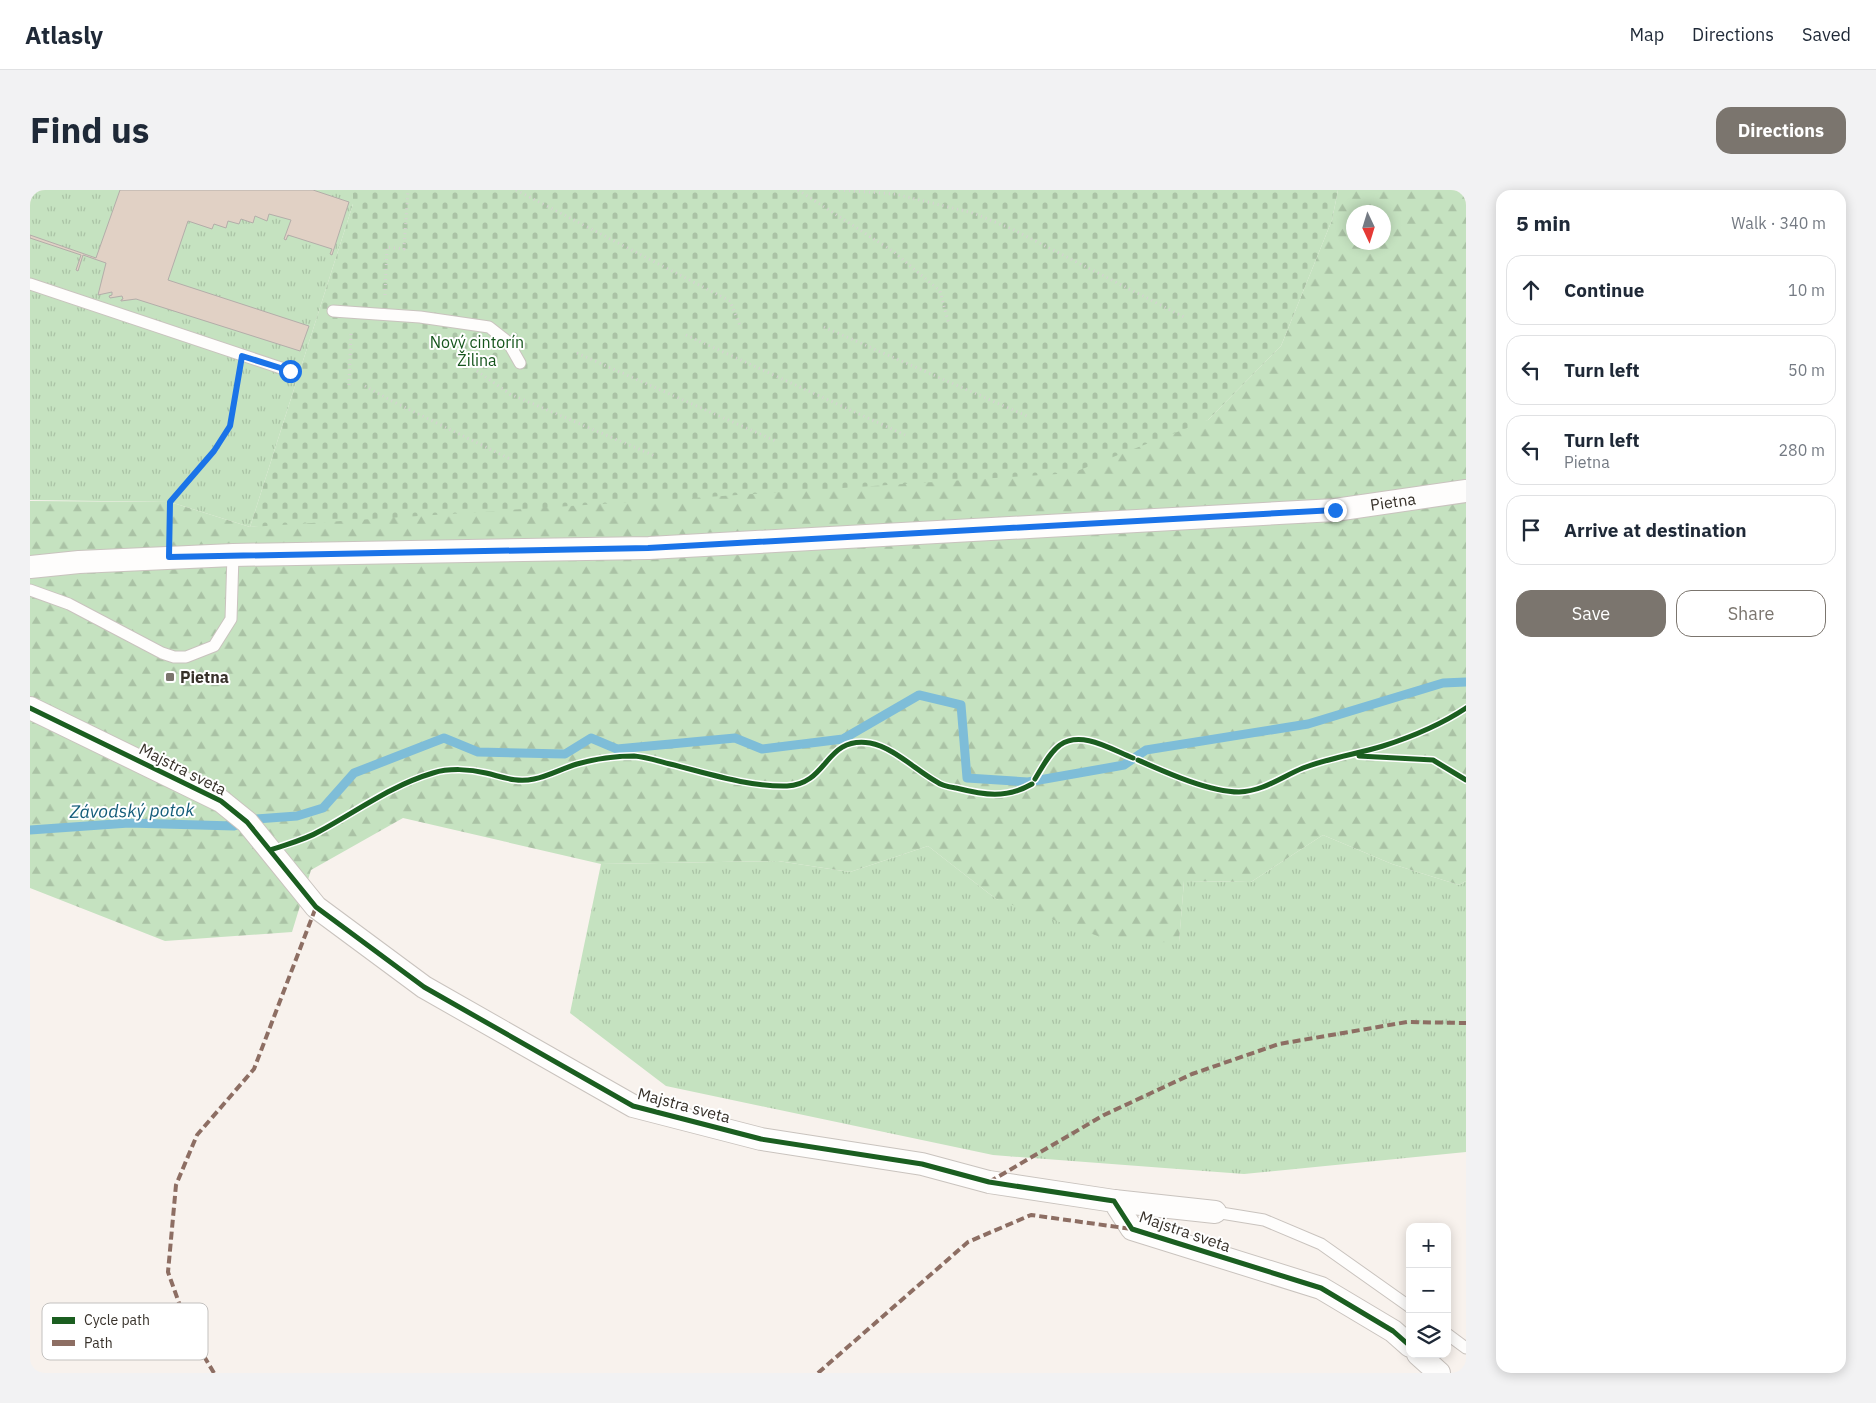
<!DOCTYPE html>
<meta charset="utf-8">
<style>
:root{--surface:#fff;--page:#f2f2f3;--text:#1f2937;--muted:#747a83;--line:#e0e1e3;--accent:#7b756e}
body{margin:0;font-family:"IBM Plex Sans",sans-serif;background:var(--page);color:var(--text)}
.controls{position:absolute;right:15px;bottom:15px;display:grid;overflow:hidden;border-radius:10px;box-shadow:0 2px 12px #0003}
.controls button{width:45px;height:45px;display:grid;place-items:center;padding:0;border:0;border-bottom:1px solid var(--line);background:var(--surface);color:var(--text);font:25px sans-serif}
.compass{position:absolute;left:1316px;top:15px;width:45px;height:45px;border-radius:50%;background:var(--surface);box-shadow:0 2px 12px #0003;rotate:176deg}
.stop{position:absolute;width:15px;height:15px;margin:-11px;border:4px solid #1a73e8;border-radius:50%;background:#fff}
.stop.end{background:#1a73e8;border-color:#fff;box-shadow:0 1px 5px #0008}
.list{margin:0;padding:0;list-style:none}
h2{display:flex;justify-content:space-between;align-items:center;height:65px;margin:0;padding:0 20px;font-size:21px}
h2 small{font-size:16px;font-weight:400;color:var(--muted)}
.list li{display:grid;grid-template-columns:32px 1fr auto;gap:15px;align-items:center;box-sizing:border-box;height:70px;margin:0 10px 10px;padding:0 10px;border:1px solid var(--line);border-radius:15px}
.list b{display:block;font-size:19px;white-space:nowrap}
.list p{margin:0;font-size:16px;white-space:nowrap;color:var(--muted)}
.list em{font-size:16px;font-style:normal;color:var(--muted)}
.actions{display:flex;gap:10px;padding:15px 20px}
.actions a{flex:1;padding:11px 0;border:1px solid var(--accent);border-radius:15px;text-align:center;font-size:18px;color:var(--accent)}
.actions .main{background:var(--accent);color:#fff}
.icon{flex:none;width:28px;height:28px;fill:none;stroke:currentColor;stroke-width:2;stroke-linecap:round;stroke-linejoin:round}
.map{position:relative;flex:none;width:1436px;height:1183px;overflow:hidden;border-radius:15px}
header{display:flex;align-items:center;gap:30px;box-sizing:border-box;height:70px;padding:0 25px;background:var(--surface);border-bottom:1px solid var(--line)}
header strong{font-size:24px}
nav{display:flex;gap:28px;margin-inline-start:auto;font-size:18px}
.intro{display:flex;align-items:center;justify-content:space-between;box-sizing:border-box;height:120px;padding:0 30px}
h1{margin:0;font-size:35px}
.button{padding:12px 22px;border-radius:15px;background:var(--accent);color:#fff;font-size:18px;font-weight:700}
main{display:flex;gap:30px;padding:0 30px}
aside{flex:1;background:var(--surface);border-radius:15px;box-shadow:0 2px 12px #0003}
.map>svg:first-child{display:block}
.grass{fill:url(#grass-tufts)}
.forest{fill:url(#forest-firs);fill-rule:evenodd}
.cemetery{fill:url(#cemetery-stones)}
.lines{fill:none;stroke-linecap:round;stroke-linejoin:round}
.stream{stroke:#7ebdd8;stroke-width:9}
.building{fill:#e1d1c5;stroke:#b3ada9}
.service-casing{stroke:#c9c3be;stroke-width:13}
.minor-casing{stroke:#c9c3be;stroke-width:24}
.path{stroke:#d5d2d0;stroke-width:3;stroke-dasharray:1 4;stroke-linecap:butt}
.service{stroke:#fefdfc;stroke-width:11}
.minor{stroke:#fefdfc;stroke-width:22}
.quiet{stroke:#8d6e63;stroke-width:4;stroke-dasharray:8 4;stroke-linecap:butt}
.cycleway-casing{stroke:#fff;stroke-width:8}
.cycleway{stroke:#1b5e20;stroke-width:5}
.route{stroke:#1a73e8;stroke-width:6}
.poi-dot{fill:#7b756e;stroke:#fff;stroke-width:2}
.labels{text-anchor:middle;stroke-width:4;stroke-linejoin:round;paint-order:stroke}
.park-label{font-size:16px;fill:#15551c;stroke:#fff}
.street-label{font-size:16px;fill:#37312a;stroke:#fff}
.poi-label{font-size:16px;font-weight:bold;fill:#37312a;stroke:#fff;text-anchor:start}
.water-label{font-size:18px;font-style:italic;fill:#135c79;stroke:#fff}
.key{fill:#fff;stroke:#c3c1bf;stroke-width:1}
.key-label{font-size:14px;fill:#37312a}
</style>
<header>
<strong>Atlasly</strong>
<nav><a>Map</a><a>Directions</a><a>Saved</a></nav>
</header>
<div class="intro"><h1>Find us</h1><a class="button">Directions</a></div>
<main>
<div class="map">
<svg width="1436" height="1183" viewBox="0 0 1436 1183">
<defs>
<pattern id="grass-tufts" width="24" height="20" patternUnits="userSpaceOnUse" patternTransform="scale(1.25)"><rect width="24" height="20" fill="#c5e2c0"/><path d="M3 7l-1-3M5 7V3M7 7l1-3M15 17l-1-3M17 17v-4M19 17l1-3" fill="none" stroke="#aac2a5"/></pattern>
<pattern id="forest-firs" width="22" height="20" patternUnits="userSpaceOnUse" patternTransform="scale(1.25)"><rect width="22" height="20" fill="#c5e2c0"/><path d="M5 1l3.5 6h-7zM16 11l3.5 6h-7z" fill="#aac2a5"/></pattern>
<pattern id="cemetery-stones" width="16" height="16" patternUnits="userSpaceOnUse" patternTransform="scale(1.25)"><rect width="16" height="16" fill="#c5e2c0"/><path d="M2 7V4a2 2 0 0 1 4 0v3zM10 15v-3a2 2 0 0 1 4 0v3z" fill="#aac2a5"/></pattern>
</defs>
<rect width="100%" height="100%" fill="#f8f2ed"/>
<path class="grass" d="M0 0H323V14L220 337 140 312 0 310Z
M1293 645 1362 674 1429 695 1436 691V962L1214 984 963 965 636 896 540 823 571 674 748 671 820 682 898 656 966 709 1149 752 1154 691 1221 692Z"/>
<path class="forest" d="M1308 0H1436V691L1429 695 1362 674 1293 645 1221 692 1154 691 1149 753 1076 749 966 709 898 656 820 682 748 671 571 674 373 628 281 680 262 742 135 751 0 698V311L140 312 220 337 1178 230 1251 156 1302 30ZM1324 22H1354V52H1324Z"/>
<path class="cemetery" d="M323 0H1308L1302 30 1251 156 1178 230 1042 283 220 337 323 14Z"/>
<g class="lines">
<path class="stream" d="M0 640 99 633 204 636 226 629 267 626 293 618 324 583 414 548 448 562 535 564 561 548 587 559 705 548 732 559 813 549 889 505 931 515 937 588 998 592 1094 575 1116 560 1278 534 1413 493 1436 492"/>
</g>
<path class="building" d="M90 0H283L319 12 302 65 300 64 302 59 258 45 256 50 254 49 261 30 239 24 237 31 225 26 223 33 211 29 209 34 198 31 196 38 184 34 182 39 158 31 138 90 279 136 270 161 106 109 91 111V110L93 109 92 106 80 108 79 106 82 105V102L68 105 76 73 53 65 48 81 46 80 51 65 0 48V45L66 68Z"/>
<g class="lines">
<defs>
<path id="service" d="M0 94 260 181
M303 121 390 127 459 137 478 152 490 173
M0 400 39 414 132 463 144 467H156L184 456 201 429 203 365
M1185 1022 1234 1030 1291 1054 1380 1117
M1417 1144 1436 1158"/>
<g id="minor">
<path id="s1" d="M0 377 49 372 203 365 619 358 1305 320 1436 301"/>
<path d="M0 518 191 611 217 632 286 717 394 797 603 916 731 949 892 974 959 992 1084 1011 1102 1039 1291 1098 1363 1141 1380 1156"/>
<path d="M1084 1011 1185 1022"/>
<path d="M1388 1164 1409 1183"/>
</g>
</defs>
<use href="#service" class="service-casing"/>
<use href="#minor" class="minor-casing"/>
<path class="path" d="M486 0 700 111 711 138
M768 0 864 62 910 101 919 135
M809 0 865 4 943 23 982 39 1156 128
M355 105 357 57 374 59 378 0
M794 137 999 227
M656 145 875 245
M547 163 748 252
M447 181 480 204 625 266
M319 195 321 141
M335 196 360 210 480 269
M139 344 140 312 166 279 184 261 199 236 209 185"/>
<use href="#service" class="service"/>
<use href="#minor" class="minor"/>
<path class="quiet" d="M959 992 1074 925 1162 884 1249 854 1377 832 1436 833
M184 1183 159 1141 138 1082 146 995 167 945 224 879 286 717
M788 1183 938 1052 1001 1025 1102 1039"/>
<defs>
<path id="cycleway" d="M0 518 191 611 217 632 286 717 394 797 603 916 731 949 892 974 959 992 1084 1011 1102 1039 1291 1098 1363 1141 1380 1156
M1329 566 1403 570 1436 590
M1108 570C1135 582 1179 602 1209 602 1234 601 1251 587 1273 578 1299 568 1327 564 1353 556 1381 547 1412 534 1436 518
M1005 589C1012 578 1019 563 1030 555 1052 540 1082 560 1103 568
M240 660C257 654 275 650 290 641 327 621 362 595 403 583 419 578 440 579 456 583 473 587 486 593 504 589 519 586 533 578 547 574 565 569 585 566 604 566 616 567 628 571 640 574 677 583 718 597 757 596 799 594 794 546 840 553 863 557 887 581 907 592 912 596 920 597 926 598 954 605 976 609 1002 594"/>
</defs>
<use href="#cycleway" class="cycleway-casing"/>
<use href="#cycleway" class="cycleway"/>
</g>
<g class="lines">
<path class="route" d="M260 181 212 166 200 236 184 261 140 312 139 367 618 358 1305 320"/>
</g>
<rect class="poi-dot" x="135" y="482" width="10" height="10" rx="2.5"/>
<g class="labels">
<g class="park-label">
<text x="447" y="158">Nový cintorín<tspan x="447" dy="18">Žilina</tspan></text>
</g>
<g class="street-label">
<text dy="6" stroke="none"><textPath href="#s1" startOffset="1365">Pietna</textPath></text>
<text transform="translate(153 579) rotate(27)" y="6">Majstra sveta</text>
<text transform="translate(654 915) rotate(15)" y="6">Majstra sveta</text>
<text transform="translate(1155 1041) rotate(19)" y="6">Majstra sveta</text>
</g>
<g class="poi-label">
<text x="150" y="493">Pietna</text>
</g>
<g class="water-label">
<text transform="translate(102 621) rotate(-1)" y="6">Závodský potok</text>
</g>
</g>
<rect x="12" y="1113" width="166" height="57" rx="8" class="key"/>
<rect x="22" y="1127" width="23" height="7" fill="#1b5e20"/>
<rect x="22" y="1150" width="23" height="6" fill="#8d6e63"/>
<g class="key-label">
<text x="54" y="1135">Cycle path</text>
<text x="54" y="1158">Path</text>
</g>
</svg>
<div class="controls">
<button>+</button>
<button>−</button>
<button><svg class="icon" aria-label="layers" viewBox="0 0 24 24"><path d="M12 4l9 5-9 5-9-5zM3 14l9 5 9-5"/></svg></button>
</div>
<svg class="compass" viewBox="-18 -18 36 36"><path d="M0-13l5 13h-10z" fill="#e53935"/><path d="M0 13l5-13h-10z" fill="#747a83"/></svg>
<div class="stop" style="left:260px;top:181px"></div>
<div class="stop end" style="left:1305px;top:320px"></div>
</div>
<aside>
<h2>5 min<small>Walk · 340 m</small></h2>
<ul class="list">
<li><svg class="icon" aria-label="ahead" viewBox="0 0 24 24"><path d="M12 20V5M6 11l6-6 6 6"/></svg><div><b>Continue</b></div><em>10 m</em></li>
<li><svg class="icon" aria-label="left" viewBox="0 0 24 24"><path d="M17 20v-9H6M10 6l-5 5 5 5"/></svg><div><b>Turn left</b></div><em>50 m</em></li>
<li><svg class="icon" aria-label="left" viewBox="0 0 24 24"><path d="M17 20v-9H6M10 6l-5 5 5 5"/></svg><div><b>Turn left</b><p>Pietna</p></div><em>280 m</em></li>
<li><svg class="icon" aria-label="arrive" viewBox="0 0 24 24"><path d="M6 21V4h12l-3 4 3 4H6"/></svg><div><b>Arrive at destination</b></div></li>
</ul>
<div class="actions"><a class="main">Save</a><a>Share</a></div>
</aside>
</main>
